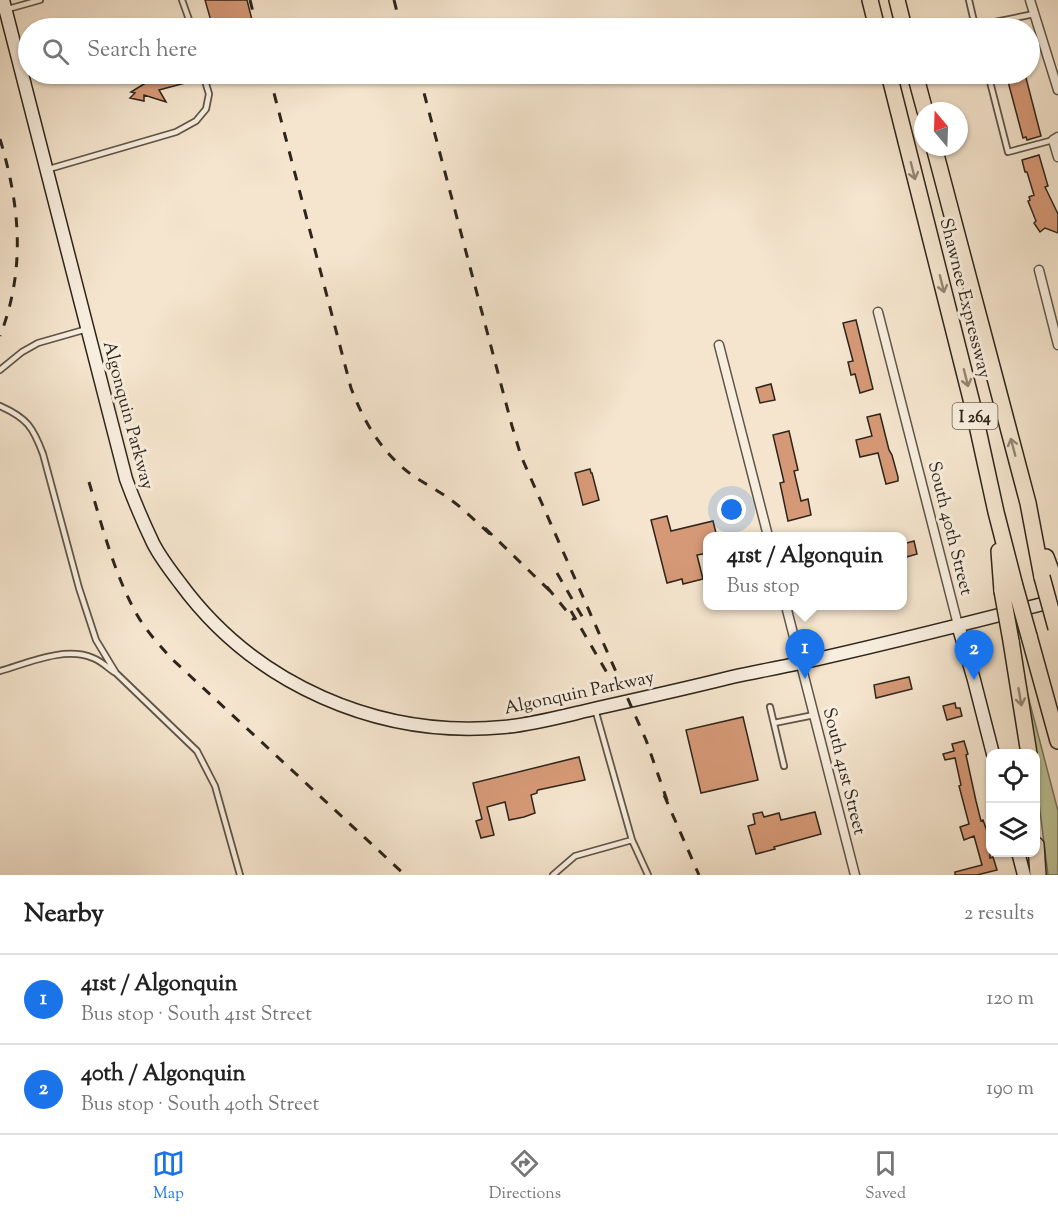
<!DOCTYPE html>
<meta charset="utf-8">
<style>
:root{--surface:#fff;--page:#f6f6f6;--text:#222;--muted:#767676;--line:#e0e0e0;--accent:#1a73e8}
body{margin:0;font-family:"Sorts Mill Goudy",serif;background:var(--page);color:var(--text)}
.controls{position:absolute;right:18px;bottom:18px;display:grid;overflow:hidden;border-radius:12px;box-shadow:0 2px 4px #0004}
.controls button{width:54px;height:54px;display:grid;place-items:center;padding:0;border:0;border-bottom:2px solid var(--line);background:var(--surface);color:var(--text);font:30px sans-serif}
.compass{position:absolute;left:914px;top:102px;width:54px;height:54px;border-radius:50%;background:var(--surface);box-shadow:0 2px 4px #0004;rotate:341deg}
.you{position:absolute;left:732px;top:510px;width:21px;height:21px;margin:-15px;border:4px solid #fff;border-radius:50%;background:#1a73e8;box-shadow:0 0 0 9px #1a73e833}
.badge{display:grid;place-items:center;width:39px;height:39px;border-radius:50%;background:var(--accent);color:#fff;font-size:20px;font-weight:700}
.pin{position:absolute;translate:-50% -50px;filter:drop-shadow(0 2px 3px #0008)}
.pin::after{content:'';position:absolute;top:32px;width:21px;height:18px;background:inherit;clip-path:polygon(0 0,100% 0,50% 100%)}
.popup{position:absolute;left:703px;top:532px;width:204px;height:78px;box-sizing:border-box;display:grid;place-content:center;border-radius:12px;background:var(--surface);filter:drop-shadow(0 2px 4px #0005);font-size:20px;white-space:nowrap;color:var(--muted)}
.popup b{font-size:22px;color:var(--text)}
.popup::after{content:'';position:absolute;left:50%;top:100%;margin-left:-12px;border:12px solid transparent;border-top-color:var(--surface)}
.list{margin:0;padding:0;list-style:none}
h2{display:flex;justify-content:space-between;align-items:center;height:78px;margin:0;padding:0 24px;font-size:26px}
h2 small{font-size:20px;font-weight:400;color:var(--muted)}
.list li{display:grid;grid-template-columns:39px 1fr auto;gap:18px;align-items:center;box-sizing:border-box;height:90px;padding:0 24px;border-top:2px solid var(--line)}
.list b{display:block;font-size:22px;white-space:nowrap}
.list p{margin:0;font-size:20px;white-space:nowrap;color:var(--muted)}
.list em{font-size:20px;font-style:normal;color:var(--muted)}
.icon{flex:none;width:33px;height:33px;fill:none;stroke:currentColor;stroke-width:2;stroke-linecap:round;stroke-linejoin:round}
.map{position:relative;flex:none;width:1058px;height:875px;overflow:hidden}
.search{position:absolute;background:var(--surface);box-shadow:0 2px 4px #0004;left:18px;right:18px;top:18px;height:66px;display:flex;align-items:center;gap:15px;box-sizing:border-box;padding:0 21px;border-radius:33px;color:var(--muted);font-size:22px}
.sheet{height:258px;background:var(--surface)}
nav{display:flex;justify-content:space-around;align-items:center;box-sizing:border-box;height:84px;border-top:2px solid var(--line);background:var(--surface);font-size:16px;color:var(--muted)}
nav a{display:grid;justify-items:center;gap:3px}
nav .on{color:var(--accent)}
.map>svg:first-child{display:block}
.green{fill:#bdc498;stroke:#75745a;stroke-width:1.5}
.building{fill:#d69977;stroke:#2d251b;stroke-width:1.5}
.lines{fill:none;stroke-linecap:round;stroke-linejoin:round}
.lane-casing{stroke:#5f5548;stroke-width:8}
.street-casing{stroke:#5f5548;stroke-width:11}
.secondary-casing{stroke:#2d251b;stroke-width:15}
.highway-casing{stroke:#2d251b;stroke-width:18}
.lane{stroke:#f8eedf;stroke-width:4.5}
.street{stroke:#f8eedf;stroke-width:8}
.secondary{stroke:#f8eedf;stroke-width:12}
.highway{stroke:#f5e5ce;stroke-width:15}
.rail{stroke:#2d251b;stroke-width:3;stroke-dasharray:10 10;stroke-linecap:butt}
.highway-bridge-casing{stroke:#2d251b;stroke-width:18;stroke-linecap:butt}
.highway-bridge{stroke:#f5e5ce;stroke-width:15}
.oneway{stroke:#918574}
.labels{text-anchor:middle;stroke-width:6;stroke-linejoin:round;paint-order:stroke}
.shield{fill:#f8eedf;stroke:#6a6156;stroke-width:1.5}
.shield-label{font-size:16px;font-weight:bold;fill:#2d251b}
.street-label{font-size:18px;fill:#2d251b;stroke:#f8eedf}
</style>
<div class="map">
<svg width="1058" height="875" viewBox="0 0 1058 875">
<rect width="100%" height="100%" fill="#f5e5ce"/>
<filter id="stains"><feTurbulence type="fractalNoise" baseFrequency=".00333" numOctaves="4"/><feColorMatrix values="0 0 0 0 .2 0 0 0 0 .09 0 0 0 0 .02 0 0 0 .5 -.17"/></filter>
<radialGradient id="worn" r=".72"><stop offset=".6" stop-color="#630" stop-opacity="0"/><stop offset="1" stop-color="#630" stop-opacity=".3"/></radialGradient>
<path class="green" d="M1021 669 1058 811V875H1048L1036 779V754Z"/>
<path class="building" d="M205 0H247L254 28H213Z
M170 74H199L200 79 159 90 166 102 144 95V101L130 98 135 93 131 92 152 79 158 75 170 76Z
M1006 74H1025L1041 136 1027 140 1026 137 1023 138Z
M1039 155 1048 186 1045 187 1058 214V233L1045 228 1040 232 1034 223 1036 221 1028 201 1030 200 1029 197 1034 195 1027 172H1025L1022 160Z
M856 320 873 389 860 393 855 374 851 375 848 362 853 361 843 323Z
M771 384 775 400 760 403 756 388Z
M880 414 889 450 892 455 898 477V481L886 484 878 453 860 457 856 440 872 436 867 417Z
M789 431 798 470 794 471 801 501 808 499 811 515 788 521 780 483 784 482 773 435Z
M590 469 591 473H592L599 500 583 505 575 473Z
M667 516 671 531 713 521 717 537H708V553L697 555 703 579 683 584 682 579 667 583 651 520Z
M914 541 917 554 903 558V544Z
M909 677 912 689 876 698 874 685Z
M955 703 956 708H960L962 716 947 720 943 706Z
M743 717 758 780 701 793 686 730Z
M964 741 968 754 966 755 976 801 981 821 983 820 987 831 990 848V858L993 857 997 870 977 875H955V872L982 865 974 836 964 840 960 827 969 824 959 786 961 785 955 758 945 760 943 754 954 751 952 744Z
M579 757 585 780 538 790 537 791V793L531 795 535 813 524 817 509 820 505 802 487 807 494 835 481 838 476 821 482 819 473 783Z
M762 812 764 817 779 813 781 820 815 812 821 834 774 847 775 849 756 854 748 826 755 824 753 814Z"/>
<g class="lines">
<defs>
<path id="lane" d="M182 0 192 28
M969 0 975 26
M8 9 40 0
M975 26 1034 14
M988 74 1008 152 1053 140
M49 169 176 132 196 121 206 109 209 94 203 74
M0 370 22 352 38 343 87 329
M0 406C27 418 33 427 43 454L79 588 96 640 116 673 197 751 215 786 240 875
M0 671C28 663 65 646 93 658 101 661 107 667 114 672
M770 707 784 766
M774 723 814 715
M632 840 648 875
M553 875 575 856 632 840 595 709"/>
<path id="street" d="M1030 0 1058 90
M1058 137 1053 140 1058 157
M1039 270 1058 345
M878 312 958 625
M719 345 768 536
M786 606 855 875"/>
<path id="secondary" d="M3 0 126 479C134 501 143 522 153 543 160 557 170 570 180 583 254 684 378 739 504 727 536 724 567 715 598 708 643 698 688 688 732 677 755 672 777 668 800 663 886 644 973 622 1058 600
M958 625 974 680 993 754
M1018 852 1024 875"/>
<path id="highway" d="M870 0 877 28
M897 0 904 28
M889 74 973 407 996 512 1015 586
M915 74 925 111
M934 147 1028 503 1042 577
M999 551 1002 591
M1046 557 1058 589
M1029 636 1058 741
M1011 641 1029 754
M1036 845 1038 875"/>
</defs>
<use href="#lane" class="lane-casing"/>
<use href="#street" class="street-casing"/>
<use href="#secondary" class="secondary-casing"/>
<use href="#highway" class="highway-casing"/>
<use href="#lane" class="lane"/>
<use href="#street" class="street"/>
<use href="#secondary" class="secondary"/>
<use href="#highway" class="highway"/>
<path class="rail" d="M250 0 257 28
M394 0 401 28
M269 74 351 388C364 422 381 452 412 475 425 484 439 491 451 500 465 510 477 523 490 534
M419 74 512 426 521 456 646 740 668 803
M0 139C20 206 26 269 0 336
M89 482C102 526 114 573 136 613 146 631 160 646 173 660L405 875
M485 528 551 592
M557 573 583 618
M547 587 574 620
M571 611 610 678
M664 795 699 875"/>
<defs>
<path id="highway-bridge" d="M1042 577 1056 628
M1015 586 1029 636
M1002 591 1011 641"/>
</defs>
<use href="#highway-bridge" class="highway-bridge-casing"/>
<use href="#highway-bridge" class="highway-bridge"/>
</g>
<defs><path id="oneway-shaft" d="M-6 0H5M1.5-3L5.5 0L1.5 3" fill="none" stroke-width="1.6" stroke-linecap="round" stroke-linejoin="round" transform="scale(1.5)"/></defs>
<g class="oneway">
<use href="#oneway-shaft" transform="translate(913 171) rotate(76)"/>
<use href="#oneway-shaft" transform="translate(942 284) rotate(76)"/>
<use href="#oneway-shaft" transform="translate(966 378) rotate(76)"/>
<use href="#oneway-shaft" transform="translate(1013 447) rotate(-105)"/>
<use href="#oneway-shaft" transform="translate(1020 697) rotate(80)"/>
</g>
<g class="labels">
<rect class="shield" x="952.5" y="403" width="45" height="26" rx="4.5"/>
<g class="shield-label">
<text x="975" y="422">I 264</text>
</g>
<g class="street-label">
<text transform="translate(966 298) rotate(76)" y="6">Shawnee Expressway</text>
<text transform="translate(129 415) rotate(75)" y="6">Algonquin Parkway</text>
<text transform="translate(951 528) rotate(76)" y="6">South 40th Street</text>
<text transform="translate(579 692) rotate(-12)" y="6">Algonquin Parkway</text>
<text transform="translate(845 771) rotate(76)" y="6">South 41st Street</text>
</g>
</g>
<rect width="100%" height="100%" filter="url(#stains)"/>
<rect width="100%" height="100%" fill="url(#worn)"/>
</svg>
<div class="controls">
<button><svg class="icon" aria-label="locate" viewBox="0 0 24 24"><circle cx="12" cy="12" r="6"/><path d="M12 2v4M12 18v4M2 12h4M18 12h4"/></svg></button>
<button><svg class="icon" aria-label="layers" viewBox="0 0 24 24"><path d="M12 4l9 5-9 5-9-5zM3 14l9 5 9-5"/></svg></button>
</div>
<svg class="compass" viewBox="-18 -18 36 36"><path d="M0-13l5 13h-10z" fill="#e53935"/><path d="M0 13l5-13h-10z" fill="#767676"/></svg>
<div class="you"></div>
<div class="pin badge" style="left:805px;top:679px">1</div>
<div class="popup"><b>41st / Algonquin</b>Bus stop</div>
<div class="pin badge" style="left:974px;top:680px">2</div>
<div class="search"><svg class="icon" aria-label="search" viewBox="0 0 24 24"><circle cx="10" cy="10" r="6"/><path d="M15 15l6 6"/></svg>Search here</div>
</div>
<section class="sheet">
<h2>Nearby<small>2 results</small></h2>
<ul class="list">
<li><span class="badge">1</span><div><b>41st / Algonquin</b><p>Bus stop · South 41st Street</p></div><em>120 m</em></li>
<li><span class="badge">2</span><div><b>40th / Algonquin</b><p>Bus stop · South 40th Street</p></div><em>190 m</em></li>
</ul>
</section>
<nav>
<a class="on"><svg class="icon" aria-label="map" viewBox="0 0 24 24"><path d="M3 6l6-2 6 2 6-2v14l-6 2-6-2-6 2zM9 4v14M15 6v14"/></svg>Map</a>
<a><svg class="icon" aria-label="directions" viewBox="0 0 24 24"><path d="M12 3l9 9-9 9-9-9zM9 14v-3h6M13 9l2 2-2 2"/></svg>Directions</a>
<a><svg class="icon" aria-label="saved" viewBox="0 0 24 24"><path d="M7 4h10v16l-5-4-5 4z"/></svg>Saved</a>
</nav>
